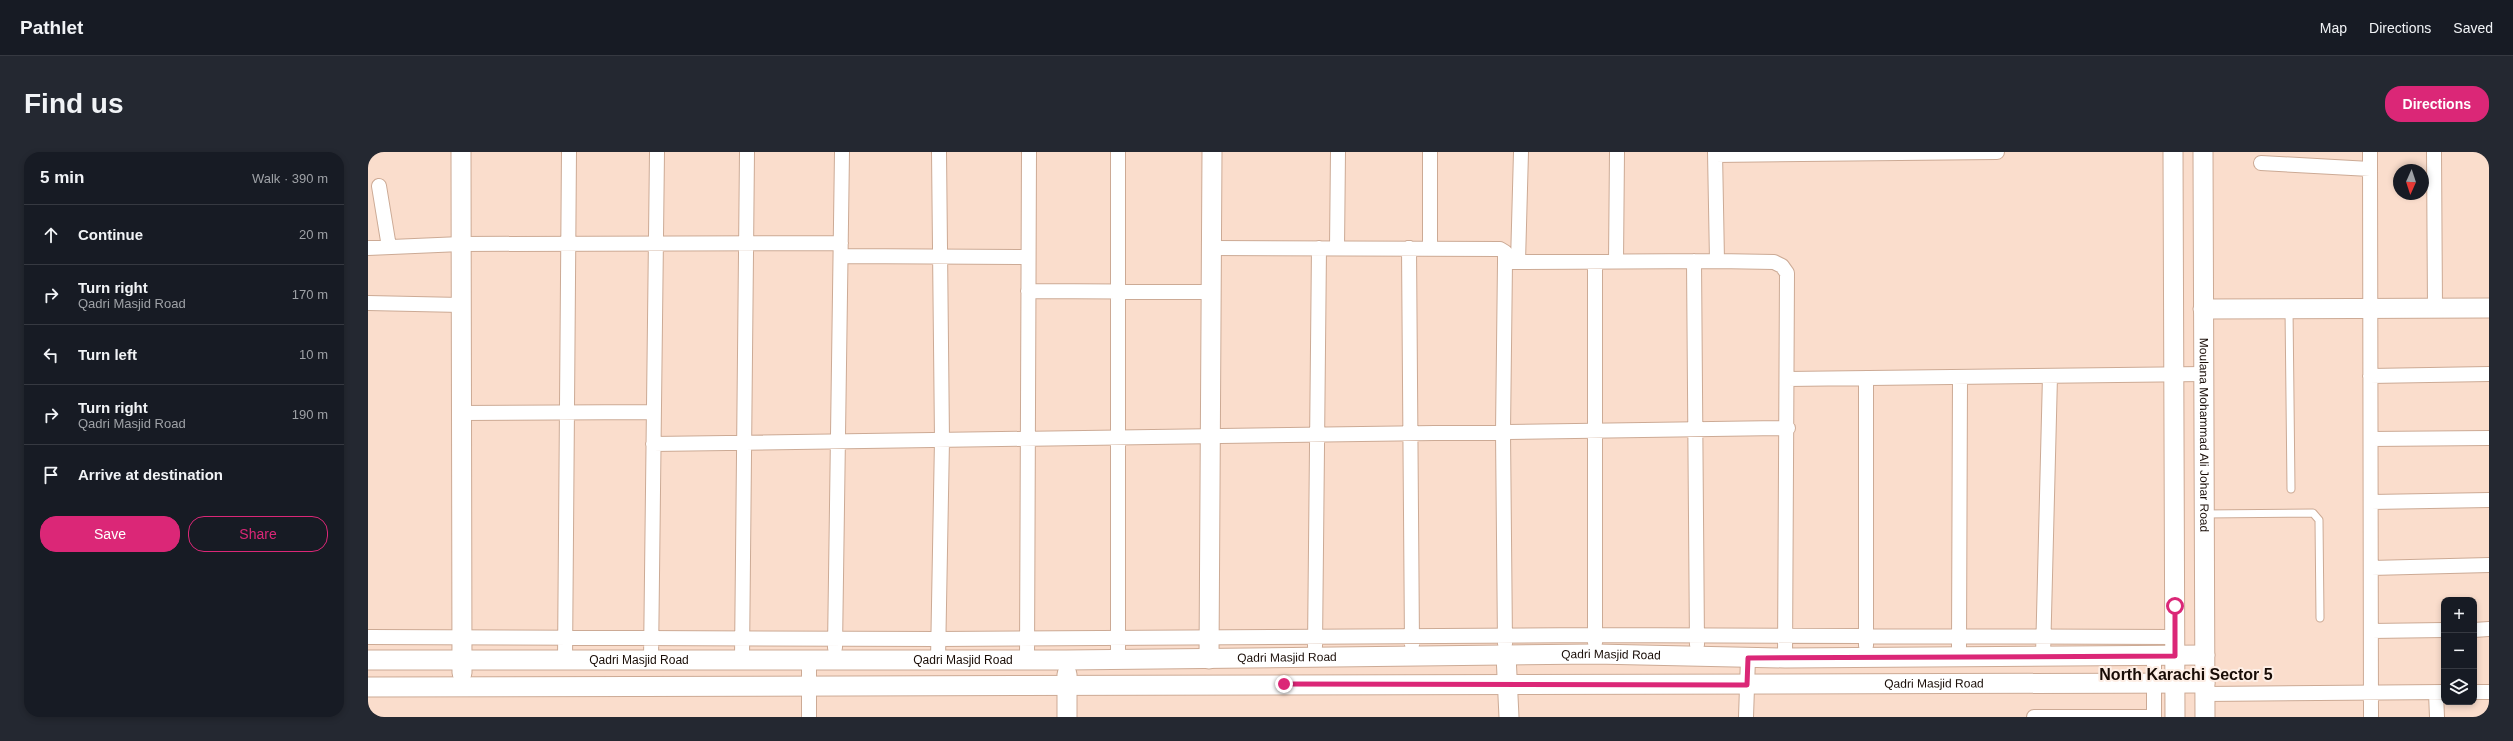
<!DOCTYPE html>
<meta charset="utf-8">
<style>
:root{--surface:#171b24;--page:#242831;--text:#f1f3f6;--muted:#9ea1a6;--line:#363941;--accent:#db2777}
body{margin:0;font-family:Helvetica,sans-serif;background:var(--page);color:var(--text)}
.controls{position:absolute;right:12px;bottom:12px;display:grid;overflow:hidden;border-radius:8px;box-shadow:0 2px 6px #0003}
.controls button{width:36px;height:36px;display:grid;place-items:center;padding:0;border:0;border-bottom:1px solid var(--line);background:var(--surface);color:var(--text);font:20px sans-serif}
.compass{position:absolute;left:2025px;top:12px;width:36px;height:36px;border-radius:50%;background:var(--surface);box-shadow:0 2px 6px #0003;rotate:183deg}
.stop{position:absolute;width:12px;height:12px;margin:-9px;border:3px solid #db2777;border-radius:50%;background:#fff}
.stop.end{background:#db2777;border-color:#fff;box-shadow:0 1px 4px #0008}
.list{margin:0;padding:0;list-style:none}
h2{display:flex;justify-content:space-between;align-items:center;height:52px;margin:0;padding:0 16px;font-size:17px}
h2 small{font-size:13px;font-weight:400;color:var(--muted)}
.list li{display:grid;grid-template-columns:26px 1fr auto;gap:12px;align-items:center;box-sizing:border-box;height:60px;padding:0 16px;border-top:1px solid var(--line)}
.list b{display:block;font-size:15px;white-space:nowrap}
.list p{margin:0;font-size:13px;white-space:nowrap;color:var(--muted)}
.list em{font-size:13px;font-style:normal;color:var(--muted)}
.actions{display:flex;gap:8px;padding:12px 16px}
.actions a{flex:1;padding:9px 0;border:1px solid var(--accent);border-radius:16px;text-align:center;font-size:14px;color:var(--accent)}
.actions .main{background:var(--accent);color:#fff}
.icon{flex:none;width:22px;height:22px;fill:none;stroke:currentColor;stroke-width:2;stroke-linecap:round;stroke-linejoin:round}
.map{position:relative;flex:none;width:2121px;height:565px;overflow:hidden;border-radius:16px}
header{display:flex;align-items:center;gap:24px;box-sizing:border-box;height:56px;padding:0 20px;background:var(--surface);border-bottom:1px solid var(--line)}
header strong{font-size:19px}
nav{display:flex;gap:22px;margin-inline-start:auto;font-size:14px}
.intro{display:flex;align-items:center;justify-content:space-between;box-sizing:border-box;height:96px;padding:0 24px}
h1{margin:0;font-size:28px}
.button{padding:10px 18px;border-radius:16px;background:var(--accent);color:#fff;font-size:14px;font-weight:700}
main{display:flex;gap:24px;padding:0 24px}
aside{flex:1;background:var(--surface);border-radius:16px;box-shadow:0 2px 6px #0003}
.map>svg:first-child{display:block}
.lines{fill:none;stroke-linecap:round;stroke-linejoin:round}
.lane-casing{stroke:#ccaa95;stroke-width:9}
.street-casing{stroke:#ccaa95;stroke-width:16}
.secondary-casing{stroke:#ccaa95;stroke-width:21}
.lane{stroke:#fff;stroke-width:7}
.street{stroke:#fff;stroke-width:14}
.secondary{stroke:#fff;stroke-width:19}
.route{stroke:#db2777;stroke-width:5}
.labels{text-anchor:middle;stroke-width:4;stroke-linejoin:round;paint-order:stroke}
.street-label{font-size:12px;fill:#180c06;stroke:#fdeee5}
.district-label{font-size:16px;font-weight:bold;fill:#180c06;stroke:#fdeee5}
</style>
<header>
<strong>Pathlet</strong>
<nav><a>Map</a><a>Directions</a><a>Saved</a></nav>
</header>
<div class="intro"><h1>Find us</h1><a class="button">Directions</a></div>
<main>
<aside>
<h2>5 min<small>Walk · 390 m</small></h2>
<ul class="list">
<li><svg class="icon" aria-label="ahead" viewBox="0 0 24 24"><path d="M12 20V5M6 11l6-6 6 6"/></svg><div><b>Continue</b></div><em>20 m</em></li>
<li><svg class="icon" aria-label="right" viewBox="0 0 24 24"><path d="M7 20v-9h11M14 6l5 5-5 5"/></svg><div><b>Turn right</b><p>Qadri Masjid Road</p></div><em>170 m</em></li>
<li><svg class="icon" aria-label="left" viewBox="0 0 24 24"><path d="M17 20v-9H6M10 6l-5 5 5 5"/></svg><div><b>Turn left</b></div><em>10 m</em></li>
<li><svg class="icon" aria-label="right" viewBox="0 0 24 24"><path d="M7 20v-9h11M14 6l5 5-5 5"/></svg><div><b>Turn right</b><p>Qadri Masjid Road</p></div><em>190 m</em></li>
<li><svg class="icon" aria-label="arrive" viewBox="0 0 24 24"><path d="M6 21V4h12l-3 4 3 4H6"/></svg><div><b>Arrive at destination</b></div></li>
</ul>
<div class="actions"><a class="main">Save</a><a>Share</a></div>
</aside>
<div class="map">
<svg width="2121" height="565" viewBox="0 0 2121 565">
<rect width="100%" height="100%" fill="#faddcc"/>
<g class="lines">
<defs>
<path id="lane" d="M1921 157 1923 337
M1836 362 1945 361 1951 368 1952 466"/>
<path id="street" d="M1347 0 1349 109 1406 110 1414 114 1419 121 1417 506
M2002 0 2003 565
M2066 0 2067 156
M1347 3 1629 0
M1893 11 2002 17
M11 34 21 95
M0 96 93 92 473 91
M844 96 1132 97 1137 100V110L1349 109
M969 96 970 0
M1041 96 1044 493
M1062 96V0
M473 104 660 105
M1248 109 1249 0
M1326 109 1329 493
M1150 110 1153 0
M660 139 844 140
M0 151 93 153
M2002 224 2121 222
M1498 226V494
M1419 227 1836 222
M93 261 285 260
M2003 287 2121 286
M285 292 1420 276
M2003 350 2121 348
M2003 416 2121 413
M2106 478 2121 477
M2003 479 2076 478
M0 485 570 487 1227 483 1807 485
M1227 491V110
M1137 492 1135 280 1137 110
M947 495 951 96
M1591 495 1592 225
M467 496 474 0
M1675 504 1682 224
M1786 504V565
M750 506V0
M374 507 379 0
M283 508 289 0
M570 508 574 288 571 0
M659 508 661 0
M197 509 201 0
M2106 540H2121
M2068 541 2069 565
M1837 542 2076 540
M441 565V508
M1378 565 1380 506
M1666 565H1786"/>
<g id="secondary">
<path d="M93 0 94 521"/>
<path d="M1805 0 1807 565"/>
<path id="s1" d="M1835 0 1837 565"/>
<path d="M1835 157 2121 156"/>
<path d="M1138 503 1141 565"/>
<path d="M841 507 844 0"/>
<path id="s2" d="M0 508H698L1227 502 1417 506 1837 503"/>
<path d="M699 522V565"/>
<path id="s3" d="M0 535 1837 531"/>
</g>
</defs>
<use href="#lane" class="lane-casing"/>
<use href="#street" class="street-casing"/>
<use href="#secondary" class="secondary-casing"/>
<use href="#lane" class="lane"/>
<use href="#street" class="street"/>
<use href="#secondary" class="secondary"/>
</g>
<g class="lines">
<path class="route" d="M916 532 1379 533 1380 506 1807 504V454"/>
</g>
<g class="labels">
<g class="street-label">
<text dy="4" stroke="none"><textPath href="#s1" startOffset="283">Moulana Mohammad Ali Johar Road</textPath></text>
<text dy="4" stroke="none"><textPath href="#s2" startOffset="1243">Qadri Masjid Road</textPath></text>
<text dy="4" stroke="none"><textPath href="#s2" startOffset="919">Qadri Masjid Road</textPath></text>
<text dy="4" stroke="none"><textPath href="#s2" startOffset="271">Qadri Masjid Road</textPath></text>
<text dy="4" stroke="none"><textPath href="#s2" startOffset="595">Qadri Masjid Road</textPath></text>
<text dy="4" stroke="none"><textPath href="#s3" startOffset="1566">Qadri Masjid Road</textPath></text>
</g>
<g class="district-label">
<text x="1818" y="528">North Karachi Sector 5</text>
</g>
</g>
</svg>
<div class="controls">
<button>+</button>
<button>−</button>
<button><svg class="icon" aria-label="layers" viewBox="0 0 24 24"><path d="M12 4l9 5-9 5-9-5zM3 14l9 5 9-5"/></svg></button>
</div>
<svg class="compass" viewBox="-18 -18 36 36"><path d="M0-13l5 13h-10z" fill="#e53935"/><path d="M0 13l5-13h-10z" fill="#9ea1a6"/></svg>
<div class="stop" style="left:1807px;top:454px"></div>
<div class="stop end" style="left:916px;top:532px"></div>
</div>
</main>
